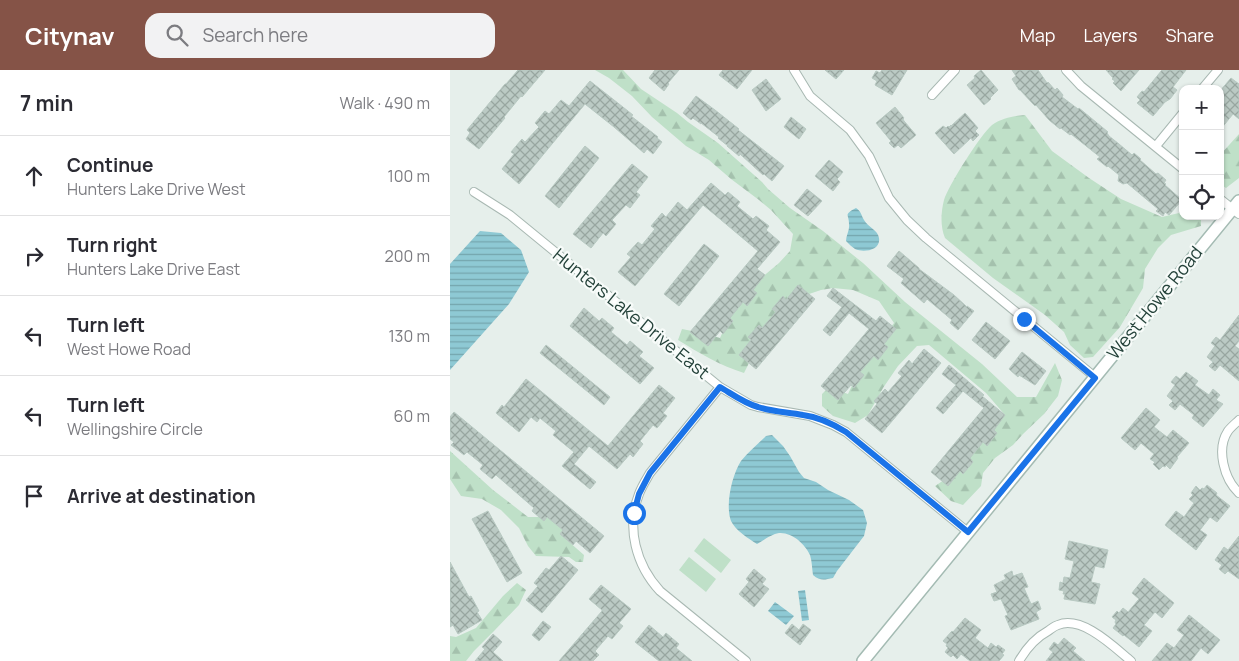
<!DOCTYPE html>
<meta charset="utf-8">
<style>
:root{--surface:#fff;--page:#f2f2f3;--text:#2b2b33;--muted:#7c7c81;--line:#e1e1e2;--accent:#855347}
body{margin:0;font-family:Manrope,sans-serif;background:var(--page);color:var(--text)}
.controls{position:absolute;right:15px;top:15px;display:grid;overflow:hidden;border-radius:10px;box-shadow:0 1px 4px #0004}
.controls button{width:45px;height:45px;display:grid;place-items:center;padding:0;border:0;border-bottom:1px solid var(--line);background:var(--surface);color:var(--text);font:25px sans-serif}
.stop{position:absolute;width:15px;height:15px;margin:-11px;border:4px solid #1a73e8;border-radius:50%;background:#fff}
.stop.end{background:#1a73e8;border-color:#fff;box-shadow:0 1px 5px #0008}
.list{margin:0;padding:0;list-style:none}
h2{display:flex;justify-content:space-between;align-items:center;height:65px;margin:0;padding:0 20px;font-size:21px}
h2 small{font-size:16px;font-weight:400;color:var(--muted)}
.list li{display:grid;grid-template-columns:32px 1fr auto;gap:15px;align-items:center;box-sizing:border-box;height:80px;padding:0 20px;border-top:1px solid var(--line)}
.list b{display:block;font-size:19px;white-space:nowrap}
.list p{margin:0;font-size:16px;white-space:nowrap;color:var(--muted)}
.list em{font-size:16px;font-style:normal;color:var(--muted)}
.icon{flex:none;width:28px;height:28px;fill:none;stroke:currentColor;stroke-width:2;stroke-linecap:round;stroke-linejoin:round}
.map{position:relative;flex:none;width:789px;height:591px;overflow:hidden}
header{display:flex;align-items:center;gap:30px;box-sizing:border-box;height:70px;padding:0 25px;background:var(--accent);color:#fff}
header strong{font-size:24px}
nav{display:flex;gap:28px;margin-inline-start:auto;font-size:18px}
.search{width:350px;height:45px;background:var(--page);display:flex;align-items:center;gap:12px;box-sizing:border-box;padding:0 18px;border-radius:15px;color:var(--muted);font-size:19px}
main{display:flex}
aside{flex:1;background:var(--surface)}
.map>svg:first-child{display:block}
.forest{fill:url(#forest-firs)}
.park{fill:#bfe0c8}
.water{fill:url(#water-rules)}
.building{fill:url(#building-cross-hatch);stroke:#b8c9c2}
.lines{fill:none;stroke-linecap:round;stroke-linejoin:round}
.minor-casing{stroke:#a8b8b2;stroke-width:10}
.secondary-casing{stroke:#a4bbb3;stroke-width:14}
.minor{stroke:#fff;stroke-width:8}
.secondary{stroke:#fff;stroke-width:11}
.route{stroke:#1a73e8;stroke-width:6}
.labels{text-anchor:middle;stroke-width:4.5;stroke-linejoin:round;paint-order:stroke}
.street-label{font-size:18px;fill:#24423a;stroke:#f7fbf9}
</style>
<header>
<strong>Citynav</strong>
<div class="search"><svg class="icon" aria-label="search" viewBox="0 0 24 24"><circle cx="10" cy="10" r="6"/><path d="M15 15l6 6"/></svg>Search here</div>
<nav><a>Map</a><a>Layers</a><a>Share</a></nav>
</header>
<main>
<aside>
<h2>7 min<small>Walk · 490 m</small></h2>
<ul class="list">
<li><svg class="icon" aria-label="ahead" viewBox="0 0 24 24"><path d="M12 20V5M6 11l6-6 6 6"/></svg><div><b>Continue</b><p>Hunters Lake Drive West</p></div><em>100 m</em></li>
<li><svg class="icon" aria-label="right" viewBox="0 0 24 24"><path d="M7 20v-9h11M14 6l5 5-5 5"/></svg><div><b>Turn right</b><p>Hunters Lake Drive East</p></div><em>200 m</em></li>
<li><svg class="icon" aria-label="left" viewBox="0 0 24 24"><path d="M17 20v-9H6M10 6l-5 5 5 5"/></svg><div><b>Turn left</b><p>West Howe Road</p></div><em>130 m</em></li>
<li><svg class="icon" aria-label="left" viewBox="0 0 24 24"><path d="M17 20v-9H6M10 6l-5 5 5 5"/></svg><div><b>Turn left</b><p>Wellingshire Circle</p></div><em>60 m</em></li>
<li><svg class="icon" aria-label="arrive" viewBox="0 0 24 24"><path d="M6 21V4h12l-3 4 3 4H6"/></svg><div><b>Arrive at destination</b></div></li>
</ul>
</aside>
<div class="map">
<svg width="789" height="591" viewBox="0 0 789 591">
<defs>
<pattern id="forest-firs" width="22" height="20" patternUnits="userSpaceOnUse" patternTransform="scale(1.25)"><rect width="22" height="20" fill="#bfe0c8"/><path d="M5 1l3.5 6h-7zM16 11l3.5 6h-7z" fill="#a4c1ad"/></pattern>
<pattern id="water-rules" width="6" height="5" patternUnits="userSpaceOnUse" patternTransform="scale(1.25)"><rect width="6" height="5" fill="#8ec9d4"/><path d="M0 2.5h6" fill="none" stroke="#74a5ad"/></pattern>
<pattern id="building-cross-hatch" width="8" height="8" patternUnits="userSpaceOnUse" patternTransform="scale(1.25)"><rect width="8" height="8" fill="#bbcac4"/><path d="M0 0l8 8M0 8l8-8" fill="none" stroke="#98a6a0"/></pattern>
</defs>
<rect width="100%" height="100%" fill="#e6efeb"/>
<path class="forest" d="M145 0H173L191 19 227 43 238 52 268 73 312 112 318 119 340 138 373 161 413 193 455 232 532 294 567 327H586L605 293 612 310 608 326 594 344 573 364 563 375 545 388 533 403 531 416 513 435 501 431 485 416 500 406 541 358 555 345 536 323 479 275 467 276 448 296 433 318 418 345 405 353 383 346 372 336V324L379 317 398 324 412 294 444 253 429 231 403 220 383 218 371 220 344 229 305 281 294 303C271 296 249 283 228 270L232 259 257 264 270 268 285 235 305 213 329 193 340 181 343 164 321 140 309 130 281 109 259 90 236 76 202 47 182 26 159 8Z
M575 45 602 81 639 108 671 129 712 147 729 143 733 138V146H751V156L721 165 708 178 695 199 693 218 670 257 643 287 634 288 620 275 614 262 595 245 543 208 495 168C490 156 491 142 494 130 498 116 531 64 542 55 552 48 563 46 575 45Z
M789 64V108L776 118 770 114V85Z
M0 381 43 420 78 447H89L94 451 97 447 113 460 110 464 134 485 133 492H126L119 487 86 486 78 476 69 458 51 440 32 429 11 426 0 409Z
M67 513 76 520 69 535 44 561 24 581 16 591H0V566L6 567 26 558 53 526Z"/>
<path class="park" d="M254 468 281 490 271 503 244 481Z
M239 487 266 509 256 522 229 500Z"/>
<path class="water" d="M406 138C411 141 411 145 414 150 418 157 428 160 429 168 431 180 414 183 405 179 402 177 399 174 396 171 396 165 400 160 399 154 399 144 393 145 406 138Z
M30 161 51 163 71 180 79 202 59 234 0 300V194Z
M322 365 333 376 340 386 349 402 354 408 366 412 378 420 399 430 413 440 417 453 414 466 387 501 383 508C374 510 370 511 363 505 362 499 362 491 360 485 355 474 342 462 329 463 322 464 314 470 307 474 299 469 285 460 281 451 275 435 282 405 291 391 298 382 308 374 316 366Z
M355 520 359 550 352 551 348 521Z
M325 532 344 546 336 555 318 541Z"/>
<path class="building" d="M68 0H95L72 27 71 26 54 47 55 48 29 79 16 69 20 63 17 60 55 14H56Z
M205 0H229L218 13 219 14 214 21 199 8Z
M273 0H302L287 19 269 5Z
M375 0H394L386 9Z
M432 0H457L442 25 425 15 427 11 422 8 426 1 430 3Z
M531 0 548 20 540 28 541 29 534 35 517 15 525 8 524 6Z
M562 0H588L597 13 598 12 605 20 607 18 613 25 612 27 628 39 629 38 658 62 657 63 659 66 669 74 682 85 684 83 691 89 690 90 706 104 708 103 716 110 714 113 716 114 715 115 732 130 719 145 715 142 713 146 706 141 708 139 677 113 673 114 668 111 669 105 658 96 657 97 647 89 650 87 621 64 620 65 611 58 610 59 599 50 586 35 585 36 570 20H569L562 9 566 6Z
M656 0H689L671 21 663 13 665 11 662 9 663 8Z
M712 0H736L723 17 727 20 720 29 715 32 703 46 687 33 690 30 687 27 692 21 694 22Z
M781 8 789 14V49L783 44 770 60V21Z
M316 9 331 29 316 41 302 20Z
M140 11 183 45 181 46 208 67 207 68 212 72 203 84 197 79 194 83 164 57 135 34 69 114 52 99 64 84 61 82 72 69 75 72 89 57 85 53 95 41 99 44 111 30 119 36Z
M246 26 265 40 289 59 288 60 334 96 322 111 314 104 313 105 290 84 289 86 277 76H278L268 68 269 67 251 53V54L243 48 241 50 233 43Z
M445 37 454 48 453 49 454 51 466 65 451 78 448 75 444 78 439 73 441 71 426 53Z
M515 43 528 58 525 61 529 65 523 71 521 68 504 84 485 63 493 56 496 58 498 56 499 57 501 55V56Z
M341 47 356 59 349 69 334 57Z
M135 76 149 88 109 138 95 126Z
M379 90 393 102 387 109 390 112 383 121 365 106Z
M182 94 198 107 186 122 190 125 180 138 176 135 162 150 166 154 156 166 153 163 141 178 123 164Z
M261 113 275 125 278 122 290 132 287 136 303 149 306 146 319 156 316 160 330 172 307 199 315 205 303 220 307 223 297 236 293 232 280 248 283 251 273 264 270 261 258 276 240 262 308 181 264 144 253 135 185 216 168 202 181 187 177 184 188 172 192 175 205 159 201 156 212 143 216 147 228 132 237 140Z
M357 119 372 131 358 146 344 135Z
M254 174 269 186 229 236 214 224Z
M449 181 469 198V199L504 225 517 237V236L524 241 508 260 500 253 502 250 477 229 474 233 451 213 454 209 437 196Z
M348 215 365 229 306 299 289 285 301 270 298 267 309 255 312 258 326 242 322 239 333 226 336 230Z
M383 218 426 251 430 246 446 259 434 274 438 277 428 290 424 286 410 302 414 305 404 318 401 315 388 330 371 316 419 259 399 243 380 266 373 260 392 237 377 226Z
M134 238 149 251 152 248 164 258 161 262 177 275 180 271 193 282 189 286 204 298 190 314 120 256Z
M789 245V271L785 276 789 279V311L770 295 765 301 759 296 763 292 757 287 765 276 761 273 766 267 770 270Z
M536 252 560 271 545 289 522 270Z
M96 275 160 327 154 335 90 283Z
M474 279 491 293 432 363 415 349 427 334 424 331 435 319 438 322 452 306 448 303 459 290 462 294Z
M572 282 596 301 585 315 569 305 568 307 559 299Z
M499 295 534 325 532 326 555 345 544 360 547 363 537 376 533 372 520 388 523 392 513 404 510 401 498 416 481 402 534 338 513 321 493 344 486 338 506 315 492 304Z
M736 302 748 311 745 315 759 325 763 319 770 325 766 330 773 334 753 357 742 348 744 345 730 334 725 340 719 335 723 331 717 326 725 315 721 312 726 306 730 309Z
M76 309 158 376 209 315 225 328 213 343 217 346 207 358 203 355 190 371 193 374 183 387 180 384 167 399 139 376 124 394 146 412 140 419 112 396 124 382 103 365 106 361 90 348 87 352 81 347 69 362 46 343 52 335 54 337Z
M696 338 710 350 704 357 717 367 723 360 739 373 727 387 728 388 720 399 716 395 715 397 713 396 709 400 703 394 705 392 700 389 704 384 691 373 685 380 671 368Z
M4 342 154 466 140 483 126 471 123 475 110 464 113 460 97 447 94 451 89 447 82 441 84 438 46 405 42 409 30 399 33 395 17 382 14 385 1 375 4 372 0 369V347Z
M757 415 767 423 766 425 780 436 767 452 760 447 750 460 757 465 746 480 715 455 726 441 734 447 744 433 739 429 743 425 741 423 746 416 750 420 752 418 754 419Z
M38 441 72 503 57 512 22 449Z
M789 466V509L778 501 775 504 769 499 772 495 765 490 774 477 778 480Z
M619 471 658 480 654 498 645 496 641 512 650 514 645 534 614 529 615 524H613L614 521 609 520 610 512 613 513 614 507 620 508 624 491 615 489Z
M111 486 128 500 92 543 76 530 88 516 84 513 96 498 99 500Z
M0 492 19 527 21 526 29 541 27 542 32 550 8 564 3 555 0 557Z
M304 499 316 509 312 514 319 519 304 537 289 524 299 512 296 509Z
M562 501 563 506 572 503 578 517 574 518 581 534 588 531 591 539 586 542 589 549 561 560 555 546 558 545 551 529 544 531 541 524 547 522 544 515 556 509 554 505Z
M694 508 724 533 712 548 705 542 694 555 702 561 689 577 674 565 673 566 663 558 666 554 665 552 666 550 662 547 667 541 669 543 673 538 678 542 689 529 682 523Z
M151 515 181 539 169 553 173 556 162 569 158 566 145 581 149 585 143 591H109L152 541V540L139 529Z
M739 545 770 570 758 584 751 578 741 591H702L717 573 724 578 734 565 727 560Z
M515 548 531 560 525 568 538 578 541 573 546 577 548 575 555 580 552 584 554 585 549 591H520L511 584 507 589 503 585 501 587 495 582 498 578 496 576 497 574 493 571 502 561 503 562Z
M93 551 101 557 89 571 82 565Z
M342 554 349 560 353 554 361 560 350 575 335 563Z
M199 555 213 567 216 563 229 574 226 578 242 591H209L185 572Z
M43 564 52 572 43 582 53 591H25L35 579 32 577Z
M614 568 626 578 623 581 635 591H596L603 582 599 579 604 572 608 575Z"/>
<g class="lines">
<defs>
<path id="minor" d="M344 0 360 26 400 60 419 86 439 128 457 150 476 168 645 307
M616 0 631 16 733 99
M752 19 768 0
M482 25 505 0
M706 76 733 43
M24 122 60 145 270 317 301 335 308 337 360 346 383 355 396 362 518 462
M770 129 789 144
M270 317 200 403C196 410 192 416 189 424 176 458 186 495 210 521L296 591
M789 350C786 353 781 357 778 361 766 379 774 409 789 423
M569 591C576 579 585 568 598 561 601 559 604 556 608 555 632 545 664 577 681 591"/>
<path id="secondary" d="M413 591 789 131"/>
</defs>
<use href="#minor" class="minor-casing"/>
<use href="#secondary" class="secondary-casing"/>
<use href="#minor" class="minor"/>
<use href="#secondary" class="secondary"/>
</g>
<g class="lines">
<path class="route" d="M184 443 189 424 200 403 270 317C282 324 294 333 308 337 323 342 338 342 353 345 369 347 383 354 396 362L518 462 645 308 574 249"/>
</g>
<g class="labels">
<g class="street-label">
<text transform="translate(705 233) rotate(-51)" y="6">West Howe Road</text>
<text transform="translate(181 244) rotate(39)" y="6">Hunters Lake Drive East</text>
</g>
</g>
</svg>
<div class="controls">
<button>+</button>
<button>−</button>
<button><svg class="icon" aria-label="locate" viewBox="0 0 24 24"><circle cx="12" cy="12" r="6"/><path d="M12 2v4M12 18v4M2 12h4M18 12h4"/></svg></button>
</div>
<div class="stop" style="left:184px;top:443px"></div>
<div class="stop end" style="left:574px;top:249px"></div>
</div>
</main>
